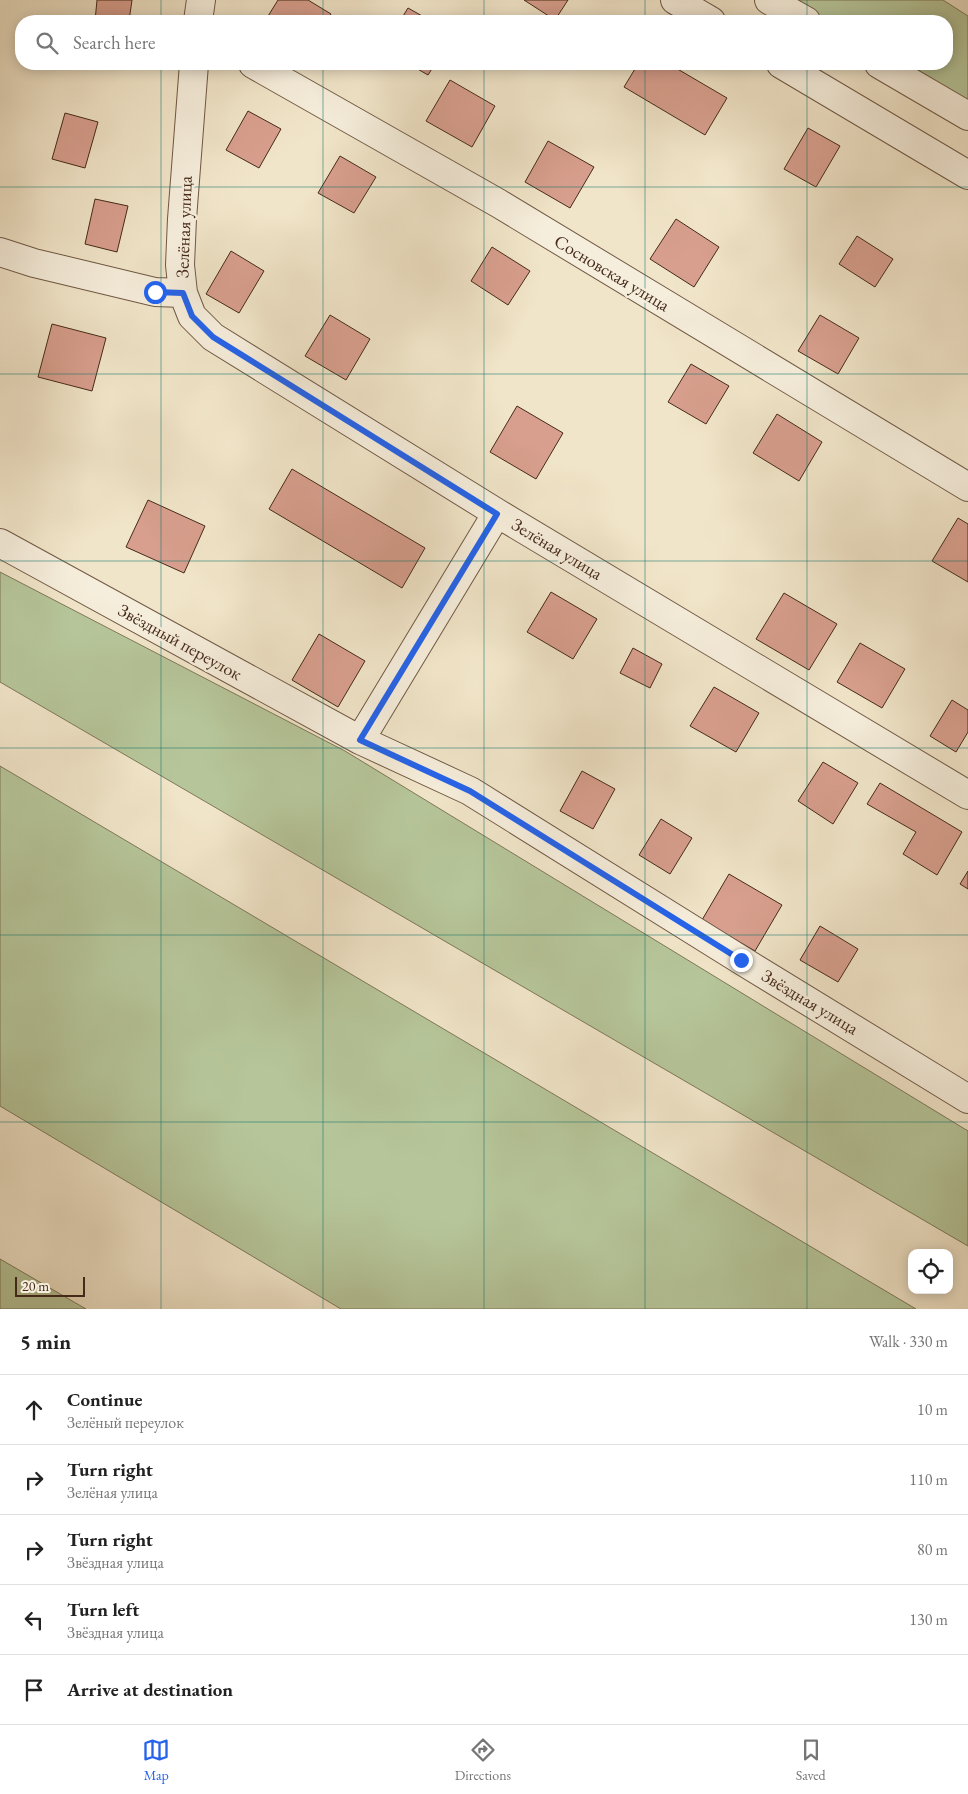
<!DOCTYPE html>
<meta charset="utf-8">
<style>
:root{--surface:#fff;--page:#f6f6f6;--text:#222;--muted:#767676;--line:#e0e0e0;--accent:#2563eb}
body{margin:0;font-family:"EB Garamond",serif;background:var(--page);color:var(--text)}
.controls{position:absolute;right:15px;bottom:15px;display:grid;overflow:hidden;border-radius:10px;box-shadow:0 2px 12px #0003}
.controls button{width:45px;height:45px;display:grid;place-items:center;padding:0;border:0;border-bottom:1px solid var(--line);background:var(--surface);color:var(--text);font:25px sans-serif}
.scale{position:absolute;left:15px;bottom:12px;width:70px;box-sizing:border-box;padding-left:5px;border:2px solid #452a19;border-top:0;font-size:14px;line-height:18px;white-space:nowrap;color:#452a19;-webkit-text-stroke:4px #f6eedc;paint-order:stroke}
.stop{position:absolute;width:15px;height:15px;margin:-11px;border:4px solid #2563eb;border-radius:50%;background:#fff}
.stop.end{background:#2563eb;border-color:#fff;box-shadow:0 1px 5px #0008}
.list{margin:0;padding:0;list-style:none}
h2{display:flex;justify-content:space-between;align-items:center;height:65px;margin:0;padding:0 20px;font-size:21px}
h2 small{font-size:16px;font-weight:400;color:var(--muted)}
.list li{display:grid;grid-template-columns:32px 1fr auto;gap:15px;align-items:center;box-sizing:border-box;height:70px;padding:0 20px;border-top:1px solid var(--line)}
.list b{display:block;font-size:19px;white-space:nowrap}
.list p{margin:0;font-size:16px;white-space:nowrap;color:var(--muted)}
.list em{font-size:16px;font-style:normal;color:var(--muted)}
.icon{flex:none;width:28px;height:28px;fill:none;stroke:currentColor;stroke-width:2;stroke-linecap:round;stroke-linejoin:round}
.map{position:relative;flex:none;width:968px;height:1309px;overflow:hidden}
.search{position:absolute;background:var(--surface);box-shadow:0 2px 12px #0003;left:15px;right:15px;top:15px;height:55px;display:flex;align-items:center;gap:12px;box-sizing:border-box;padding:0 18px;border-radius:20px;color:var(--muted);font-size:19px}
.sheet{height:415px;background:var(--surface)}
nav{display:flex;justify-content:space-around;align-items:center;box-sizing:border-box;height:70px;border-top:1px solid var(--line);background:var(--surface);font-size:14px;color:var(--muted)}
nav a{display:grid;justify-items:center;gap:2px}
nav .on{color:var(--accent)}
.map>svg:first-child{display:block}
.green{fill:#b6c69a;stroke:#7e785a}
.building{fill:#d89f8e;stroke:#452a19}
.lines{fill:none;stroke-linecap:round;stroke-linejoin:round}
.minor-casing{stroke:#705945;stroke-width:30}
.minor{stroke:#f6eedc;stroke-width:28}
.route{stroke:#2563eb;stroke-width:6}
.grid{fill:none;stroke:#0f766e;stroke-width:1;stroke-opacity:0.55}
.labels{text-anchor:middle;stroke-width:5;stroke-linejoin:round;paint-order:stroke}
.street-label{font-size:18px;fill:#452a19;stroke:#f6eedc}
</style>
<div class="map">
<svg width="968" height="1309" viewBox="0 0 968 1309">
<rect width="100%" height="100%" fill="#f1e5c9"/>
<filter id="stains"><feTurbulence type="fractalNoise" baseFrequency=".004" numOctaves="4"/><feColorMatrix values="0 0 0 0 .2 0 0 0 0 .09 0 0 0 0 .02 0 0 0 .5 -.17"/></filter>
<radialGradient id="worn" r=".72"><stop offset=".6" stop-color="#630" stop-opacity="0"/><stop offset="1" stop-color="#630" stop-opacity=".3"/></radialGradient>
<path class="green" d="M792 0H943L968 16V102L902 64H947V21H829Z
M0 572 345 751 968 1131V1246L0 682Z
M0 766 916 1309H341L0 1106Z
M0 1259 86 1309H0Z"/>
<path class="building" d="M97 0H132L129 21H95Z
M278 0H308L331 14 326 21H265Z
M524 0H568L555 20Z
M408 8 431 21H400Z
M409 64H435L428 75Z
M638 64H669L727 98 705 135 624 87Z
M450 80 495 106 472 147 426 121Z
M248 111 281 129 259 168 226 150Z
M65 113 98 122 85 168 52 159Z
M808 128 840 146 816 187 784 169Z
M548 141 594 167 570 208 525 182Z
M340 156 376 177 354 213 318 193Z
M95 199 128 206 117 252 85 244Z
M676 219 719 247 694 287 650 259Z
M857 236 893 259 875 287 839 264Z
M492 247 530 271 508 305 471 281Z
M231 251 264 271 239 313 206 294Z
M330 315 370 339 346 380 305 356Z
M820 315 859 338 838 374 798 351Z
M52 324 106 338 92 391 38 377Z
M691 364 729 386 706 424 668 402Z
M517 406 563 433 536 479 490 452Z
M777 414 822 442 799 481 753 453Z
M292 469 425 548 402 588 269 509Z
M148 500 205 526 184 573 126 547Z
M958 518 968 524V582L932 561Z
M551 592 597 619 573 659 527 632Z
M784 593 837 624 809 670 756 639Z
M319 634 365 661 338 707 292 680Z
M860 643 905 669 882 708 837 682Z
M633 648 662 664 650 688 620 673Z
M714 687 759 713 736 752 690 726Z
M952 700 968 710V732L956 752 930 736Z
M823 762 858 783 833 824 798 801Z
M582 771 615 789 593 829 560 811Z
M880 783 962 832 937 875 903 854 916 832 867 804Z
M661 819 692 838 670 874 639 855Z
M968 871V889L960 884Z
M729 874 782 905 755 951 702 920Z
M820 926 858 949 838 982 800 960Z"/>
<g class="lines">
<defs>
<path id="minor" d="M675 0 711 21
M769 0 806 21
M198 21 201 0
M194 64 182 219 180 265 183 293 192 316 213 337 497 513 968 795
M253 64 498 203 968 487
M781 64 968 175
M879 64 968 116
M0 252 34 263 155 292 183 293
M497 513 360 740 470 791 741 960 968 1099
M0 543 360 740"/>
</defs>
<use href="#minor" class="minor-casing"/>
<use href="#minor" class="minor"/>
</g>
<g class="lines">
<path class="route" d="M155 292 183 293 192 316 213 337 497 514 360 740 470 791 741 960"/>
</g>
<path class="grid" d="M161 0V21M323 0V21M484 0V21M645 0V21M807 0V21M161 64V1309M323 64V1309M484 64V1309M645 64V1309M807 64V1309M0 187H968M0 374H968M0 561H968M0 748H968M0 935H968M0 1122H968"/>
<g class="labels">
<g class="street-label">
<text transform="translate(184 227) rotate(-88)" y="6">Зелёная улица</text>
<text transform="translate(612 273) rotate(31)" y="6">Сосновская улица</text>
<text transform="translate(557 549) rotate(31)" y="6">Зелёная улица</text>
<text transform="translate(180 642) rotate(29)" y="6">Звёздный переулок</text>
<text transform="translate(810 1002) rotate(31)" y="6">Звёздная улица</text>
</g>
</g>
<rect width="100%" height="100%" filter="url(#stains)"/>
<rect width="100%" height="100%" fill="url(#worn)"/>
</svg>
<div class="controls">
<button><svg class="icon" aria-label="locate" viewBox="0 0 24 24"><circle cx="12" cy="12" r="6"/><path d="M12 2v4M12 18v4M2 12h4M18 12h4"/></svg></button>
</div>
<div class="scale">20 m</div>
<div class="stop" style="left:155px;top:292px"></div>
<div class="stop end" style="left:741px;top:960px"></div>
<div class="search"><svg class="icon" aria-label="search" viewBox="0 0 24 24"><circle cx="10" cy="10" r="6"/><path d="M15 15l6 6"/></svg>Search here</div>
</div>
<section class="sheet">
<h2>5 min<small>Walk · 330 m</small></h2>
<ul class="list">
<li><svg class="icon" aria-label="ahead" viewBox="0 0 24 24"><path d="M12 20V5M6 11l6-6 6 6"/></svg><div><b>Continue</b><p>Зелёный переулок</p></div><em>10 m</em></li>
<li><svg class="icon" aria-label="right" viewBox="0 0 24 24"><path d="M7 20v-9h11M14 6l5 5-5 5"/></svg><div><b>Turn right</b><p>Зелёная улица</p></div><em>110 m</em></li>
<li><svg class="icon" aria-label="right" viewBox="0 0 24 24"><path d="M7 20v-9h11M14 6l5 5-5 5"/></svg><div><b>Turn right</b><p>Звёздная улица</p></div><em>80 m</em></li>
<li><svg class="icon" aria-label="left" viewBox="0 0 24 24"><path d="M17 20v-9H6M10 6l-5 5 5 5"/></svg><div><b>Turn left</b><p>Звёздная улица</p></div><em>130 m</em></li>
<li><svg class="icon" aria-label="arrive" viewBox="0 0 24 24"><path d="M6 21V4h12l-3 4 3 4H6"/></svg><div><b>Arrive at destination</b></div></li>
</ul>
</section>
<nav>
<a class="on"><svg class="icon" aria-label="map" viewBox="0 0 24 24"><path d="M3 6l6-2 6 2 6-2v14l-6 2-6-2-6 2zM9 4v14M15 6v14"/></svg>Map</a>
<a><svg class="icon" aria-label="directions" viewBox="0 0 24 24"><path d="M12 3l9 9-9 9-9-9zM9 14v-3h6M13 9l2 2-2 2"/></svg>Directions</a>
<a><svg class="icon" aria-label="saved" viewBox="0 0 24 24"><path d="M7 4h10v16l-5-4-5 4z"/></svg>Saved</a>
</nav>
